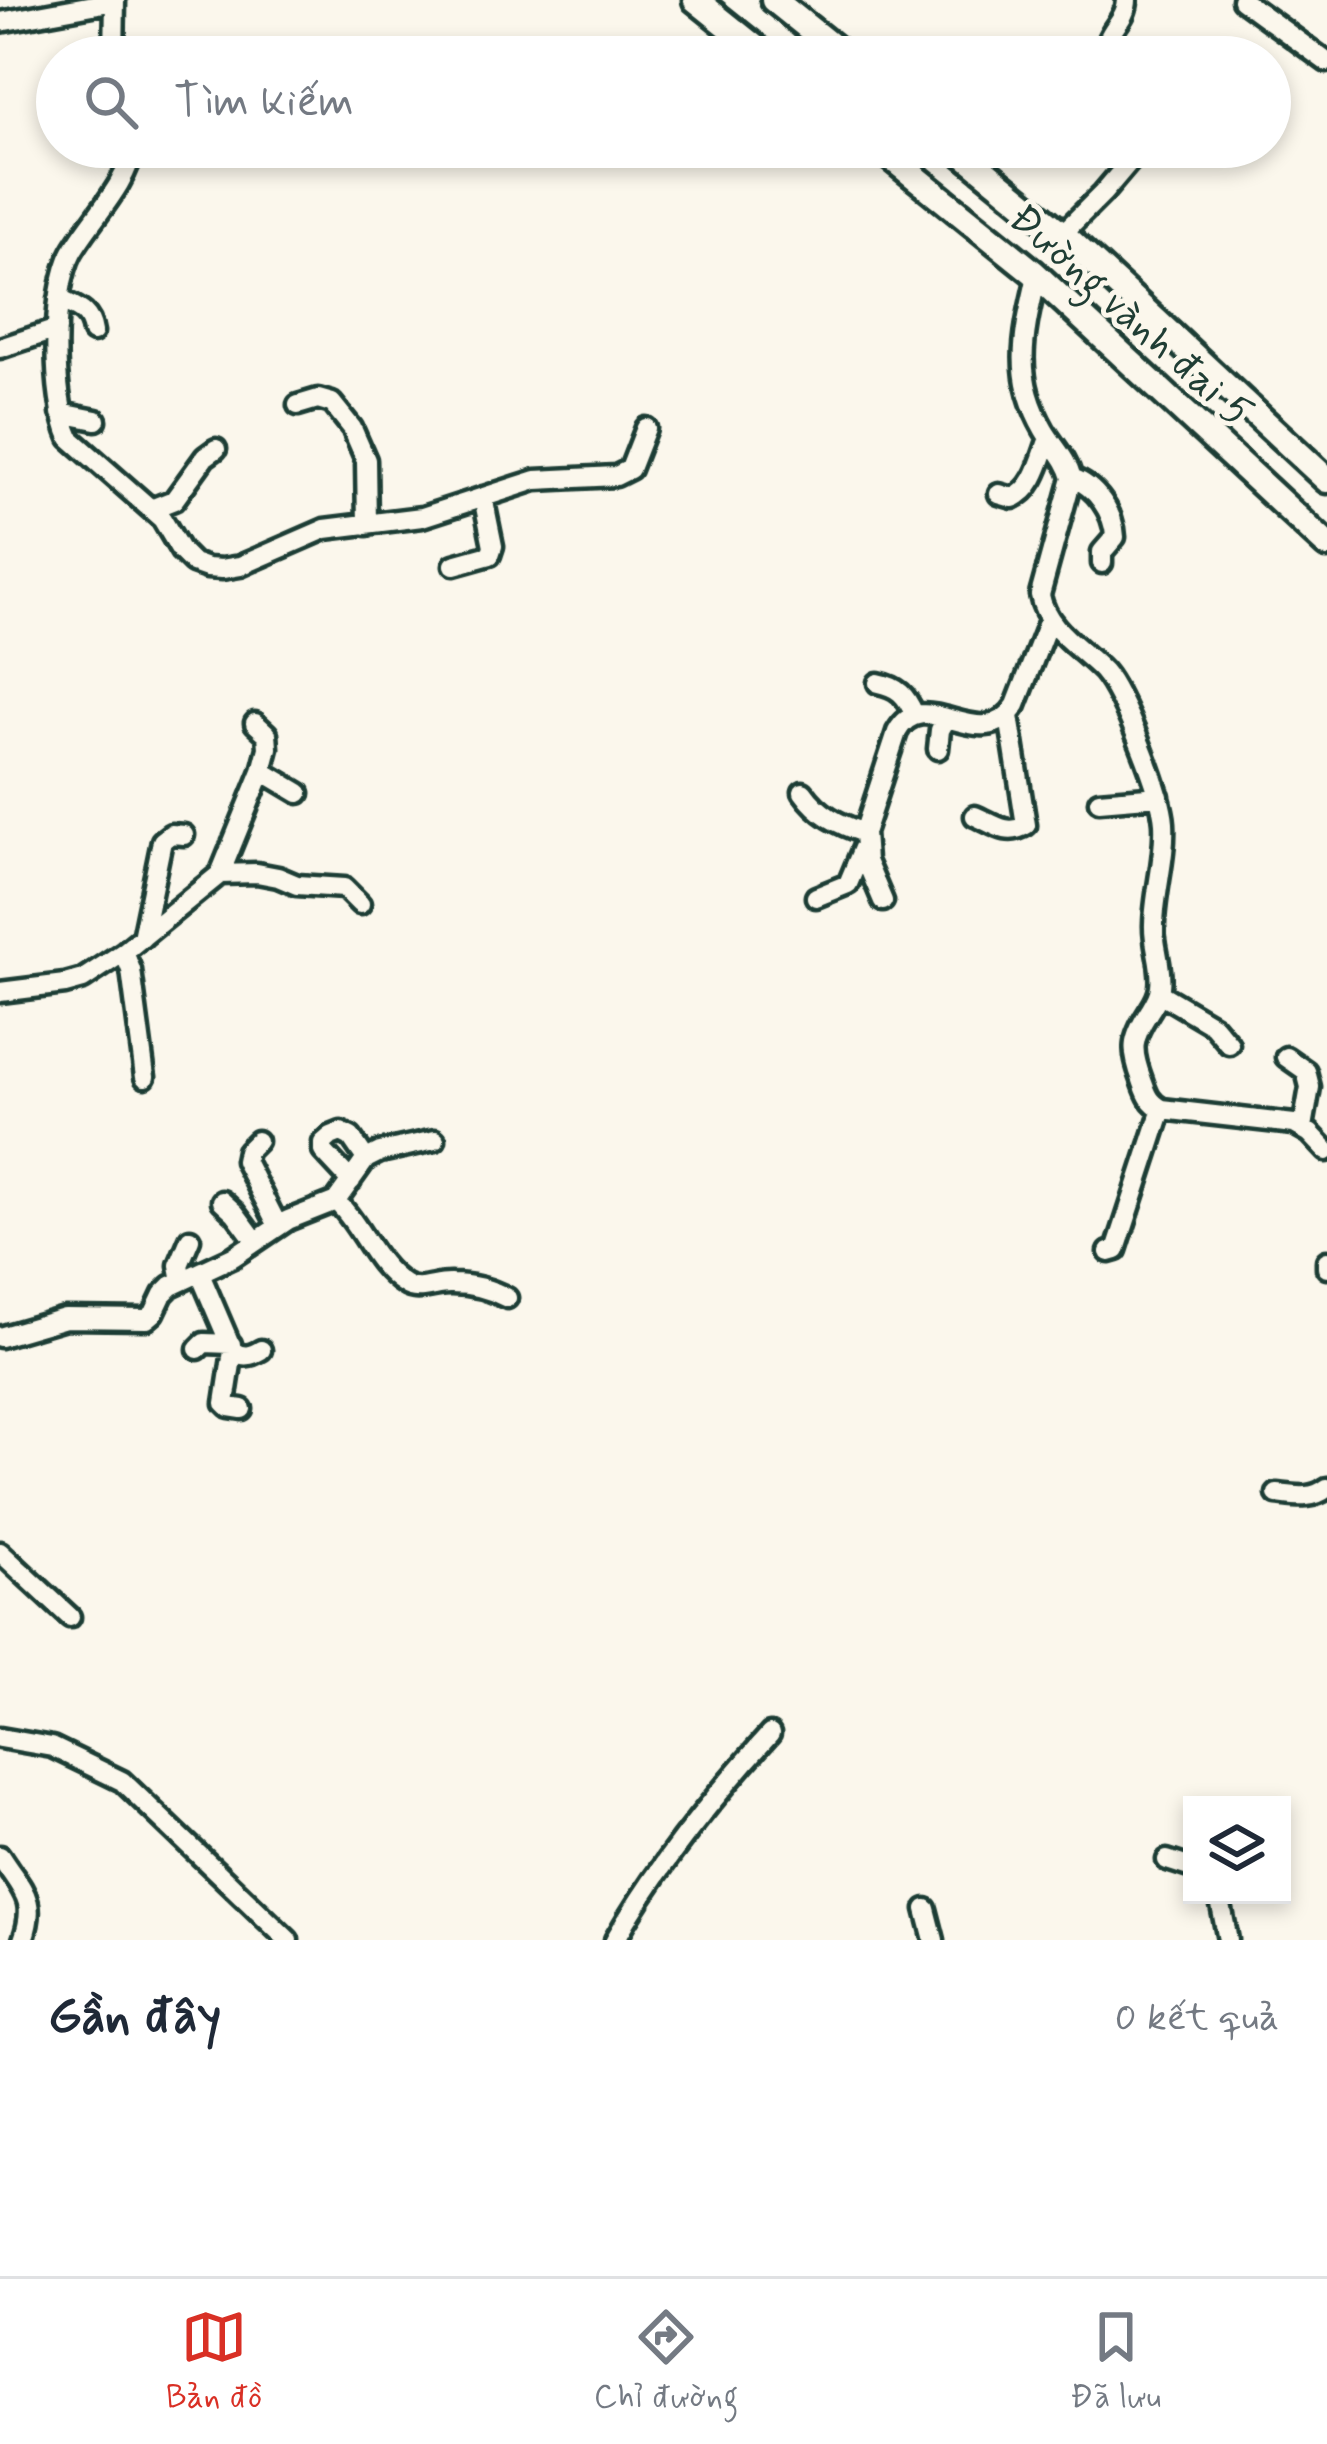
<!DOCTYPE html>
<html lang="vi">
<meta charset="utf-8">
<style>
:root{--surface:#fff;--page:#f6f6f7;--text:#1f2937;--muted:#747a83;--line:#e0e1e3;--accent:#d93025}
body{margin:0;font-family:Mynerve,sans-serif;background:var(--page);color:var(--text)}
.controls{position:absolute;right:36px;bottom:36px;display:grid;overflow:hidden;border-radius:0px;box-shadow:0 6px 18px #0003}
.controls button{width:108px;height:108px;display:grid;place-items:center;padding:0;border:0;border-bottom:3px solid var(--line);background:var(--surface);color:var(--text);font:60px sans-serif}
.list{margin:0;padding:0;list-style:none}
h2{display:flex;justify-content:space-between;align-items:center;height:156px;margin:0;padding:0 48px;font-size:51px}
h2 small{font-size:39px;font-weight:400;color:var(--muted)}
.icon{flex:none;width:66px;height:66px;fill:none;stroke:currentColor;stroke-width:2;stroke-linecap:round;stroke-linejoin:round}
.map{position:relative;flex:none;width:1327px;height:1940px;overflow:hidden}
.search{position:absolute;background:var(--surface);box-shadow:0 6px 18px #0003;left:36px;right:36px;top:36px;height:132px;display:flex;align-items:center;gap:30px;box-sizing:border-box;padding:0 42px;border-radius:66px;color:var(--muted);font-size:45px}
.sheet{height:336px;background:var(--surface)}
nav{display:flex;justify-content:space-around;align-items:center;box-sizing:border-box;height:168px;border-top:3px solid var(--line);background:var(--surface);font-size:33px;color:var(--muted)}
nav a{display:grid;justify-items:center;gap:6px}
nav .on{color:var(--accent)}
.map>svg:first-child{display:block}
.lines{fill:none;stroke-linecap:round;stroke-linejoin:round}
.minor-casing{stroke:#1f3d34;stroke-width:27}
.major-casing{stroke:#1f3d34;stroke-width:33}
.minor{stroke:#fbf7ec;stroke-width:18}
.major{stroke:#fbf7ec;stroke-width:24}
.labels{text-anchor:middle;stroke-width:10;stroke-linejoin:round;paint-order:stroke}
.street-label{font-size:42px;fill:#1f3d34;stroke:#fbf7ec}
</style>
<div class="map">
<svg width="1327" height="1940" viewBox="0 0 1327 1940">
<rect width="100%" height="100%" fill="#fbf7ec"/>
<filter id="ink" filterUnits="userSpaceOnUse"><feTurbulence type="fractalNoise" baseFrequency=".00833" numOctaves="2"/><feDisplacementMap in="SourceGraphic" scale="24" xChannelSelector="R" yChannelSelector="G"/><feConvolveMatrix kernelMatrix="1 2 1 2 8 2 1 2 1" color-interpolation-filters="sRGB"/></filter>
<g filter="url(#ink)">
<g class="lines">
<defs>
<path id="minor" d="M1242 0 1327 62
M0 22 115 1
M114 57 115 0
M1108 57C1100 33 1127 23 1127 0
M133 147C128 184 90 220 72 252 51 291 52 399 70 438L162 519 181 551 193 563 207 568 222 569 240 566 325 529 422 517 536 480 616 476 630 469 646 428
M1062 234 1103 193 1142 147
M1037 276C1024 334 1012 375 1044 430 1054 447 1067 459 1072 478L1040 595C1046 629 1081 648 1103 671 1123 694 1162 793 1164 823 1166 857 1155 890 1154 924 1153 945 1163 966 1160 987 1159 997 1154 1004 1149 1012 1131 1040 1131 1050 1142 1080 1147 1094 1149 1102 1162 1109L1294 1124 1310 1133 1327 1151
M59 299C77 308 90 311 93 332
M0 348 57 329
M298 405 318 399 332 403 352 428 366 460 367 525
M61 413 96 420
M1072 478C1096 486 1114 513 1115 537L1102 552V563
M999 494 1013 498C1035 489 1041 459 1049 438
M151 509 174 500 205 457 216 449
M454 565 490 555 493 546 483 497
M878 683C898 687 906 695 914 714
M938 749 940 730 947 718
M262 771 299 793
M803 792C819 815 838 824 864 833
M1099 801 1159 796
M975 816C992 823 1007 837 1026 825L1009 716
M220 874 262 771 268 748 267 734 255 723
M816 897 848 884 863 848
M883 901 866 861 864 833 897 732C924 682 982 759 1016 705L1049 620
M142 938 162 841 171 834 184 835
M124 952 131 970 145 1077
M0 992 65 984 83 979 124 952 220 874 257 873 278 877 297 885 344 888 360 904
M1159 993 1213 1025 1229 1044
M1286 1057 1306 1071 1310 1087 1303 1127
M257 1141 247 1151 245 1161 278 1226
M351 1181 323 1151V1143L331 1136 341 1132 351 1137 366 1159
M222 1201 235 1213 255 1240
M336 1201C362 1226 373 1264 404 1284 418 1294 435 1283 451 1284 471 1284 489 1288 507 1298
M1109 1252 1116 1250 1162 1109
M1327 1261V1268
M200 1274 233 1351 225 1403 229 1407 242 1409
M182 1281 179 1265 190 1239
M0 1337 65 1318 147 1319 154 1313 163 1294 171 1286 233 1257 288 1220 336 1201 366 1159 380 1152 435 1140
M198 1349 204 1343 231 1344
M233 1351C243 1358 251 1356 261 1350
M1277 1494C1295 1496 1312 1500 1327 1488
M0 1552 70 1617
M0 1738 52 1747 122 1781 288 1940
M0 1856C22 1891 38 1898 23 1940
M1167 1860 1192 1868
M1219 1895 1228 1940
M926 1909 934 1940
M615 1940C657 1866 713 1797 770 1734"/>
<path id="major" d="M696 0 767 57
M774 0 845 57
M878 147 1033 272 1327 545
M955 147 1067 238 1327 480"/>
</defs>
<use href="#minor" class="minor-casing"/>
<use href="#major" class="major-casing"/>
<use href="#minor" class="minor"/>
<use href="#major" class="major"/>
</g>
</g>
<g class="labels">
<g class="street-label">
<text transform="translate(1132 314) rotate(42)" y="15">Đường vành đai 5</text>
</g>
</g>
</svg>
<div class="controls">
<button><svg class="icon" aria-label="layers" viewBox="0 0 24 24"><path d="M12 4l9 5-9 5-9-5zM3 14l9 5 9-5"/></svg></button>
</div>
<div class="search"><svg class="icon" aria-label="search" viewBox="0 0 24 24"><circle cx="10" cy="10" r="6"/><path d="M15 15l6 6"/></svg>Tìm kiếm</div>
</div>
<section class="sheet">
<h2>Gần đây<small>0 kết quả</small></h2>
<ul class="list">
</ul>
</section>
<nav>
<a class="on"><svg class="icon" aria-label="map" viewBox="0 0 24 24"><path d="M3 6l6-2 6 2 6-2v14l-6 2-6-2-6 2zM9 4v14M15 6v14"/></svg>Bản đồ</a>
<a><svg class="icon" aria-label="directions" viewBox="0 0 24 24"><path d="M12 3l9 9-9 9-9-9zM9 14v-3h6M13 9l2 2-2 2"/></svg>Chỉ đường</a>
<a><svg class="icon" aria-label="saved" viewBox="0 0 24 24"><path d="M7 4h10v16l-5-4-5 4z"/></svg>Đã lưu</a>
</nav>
